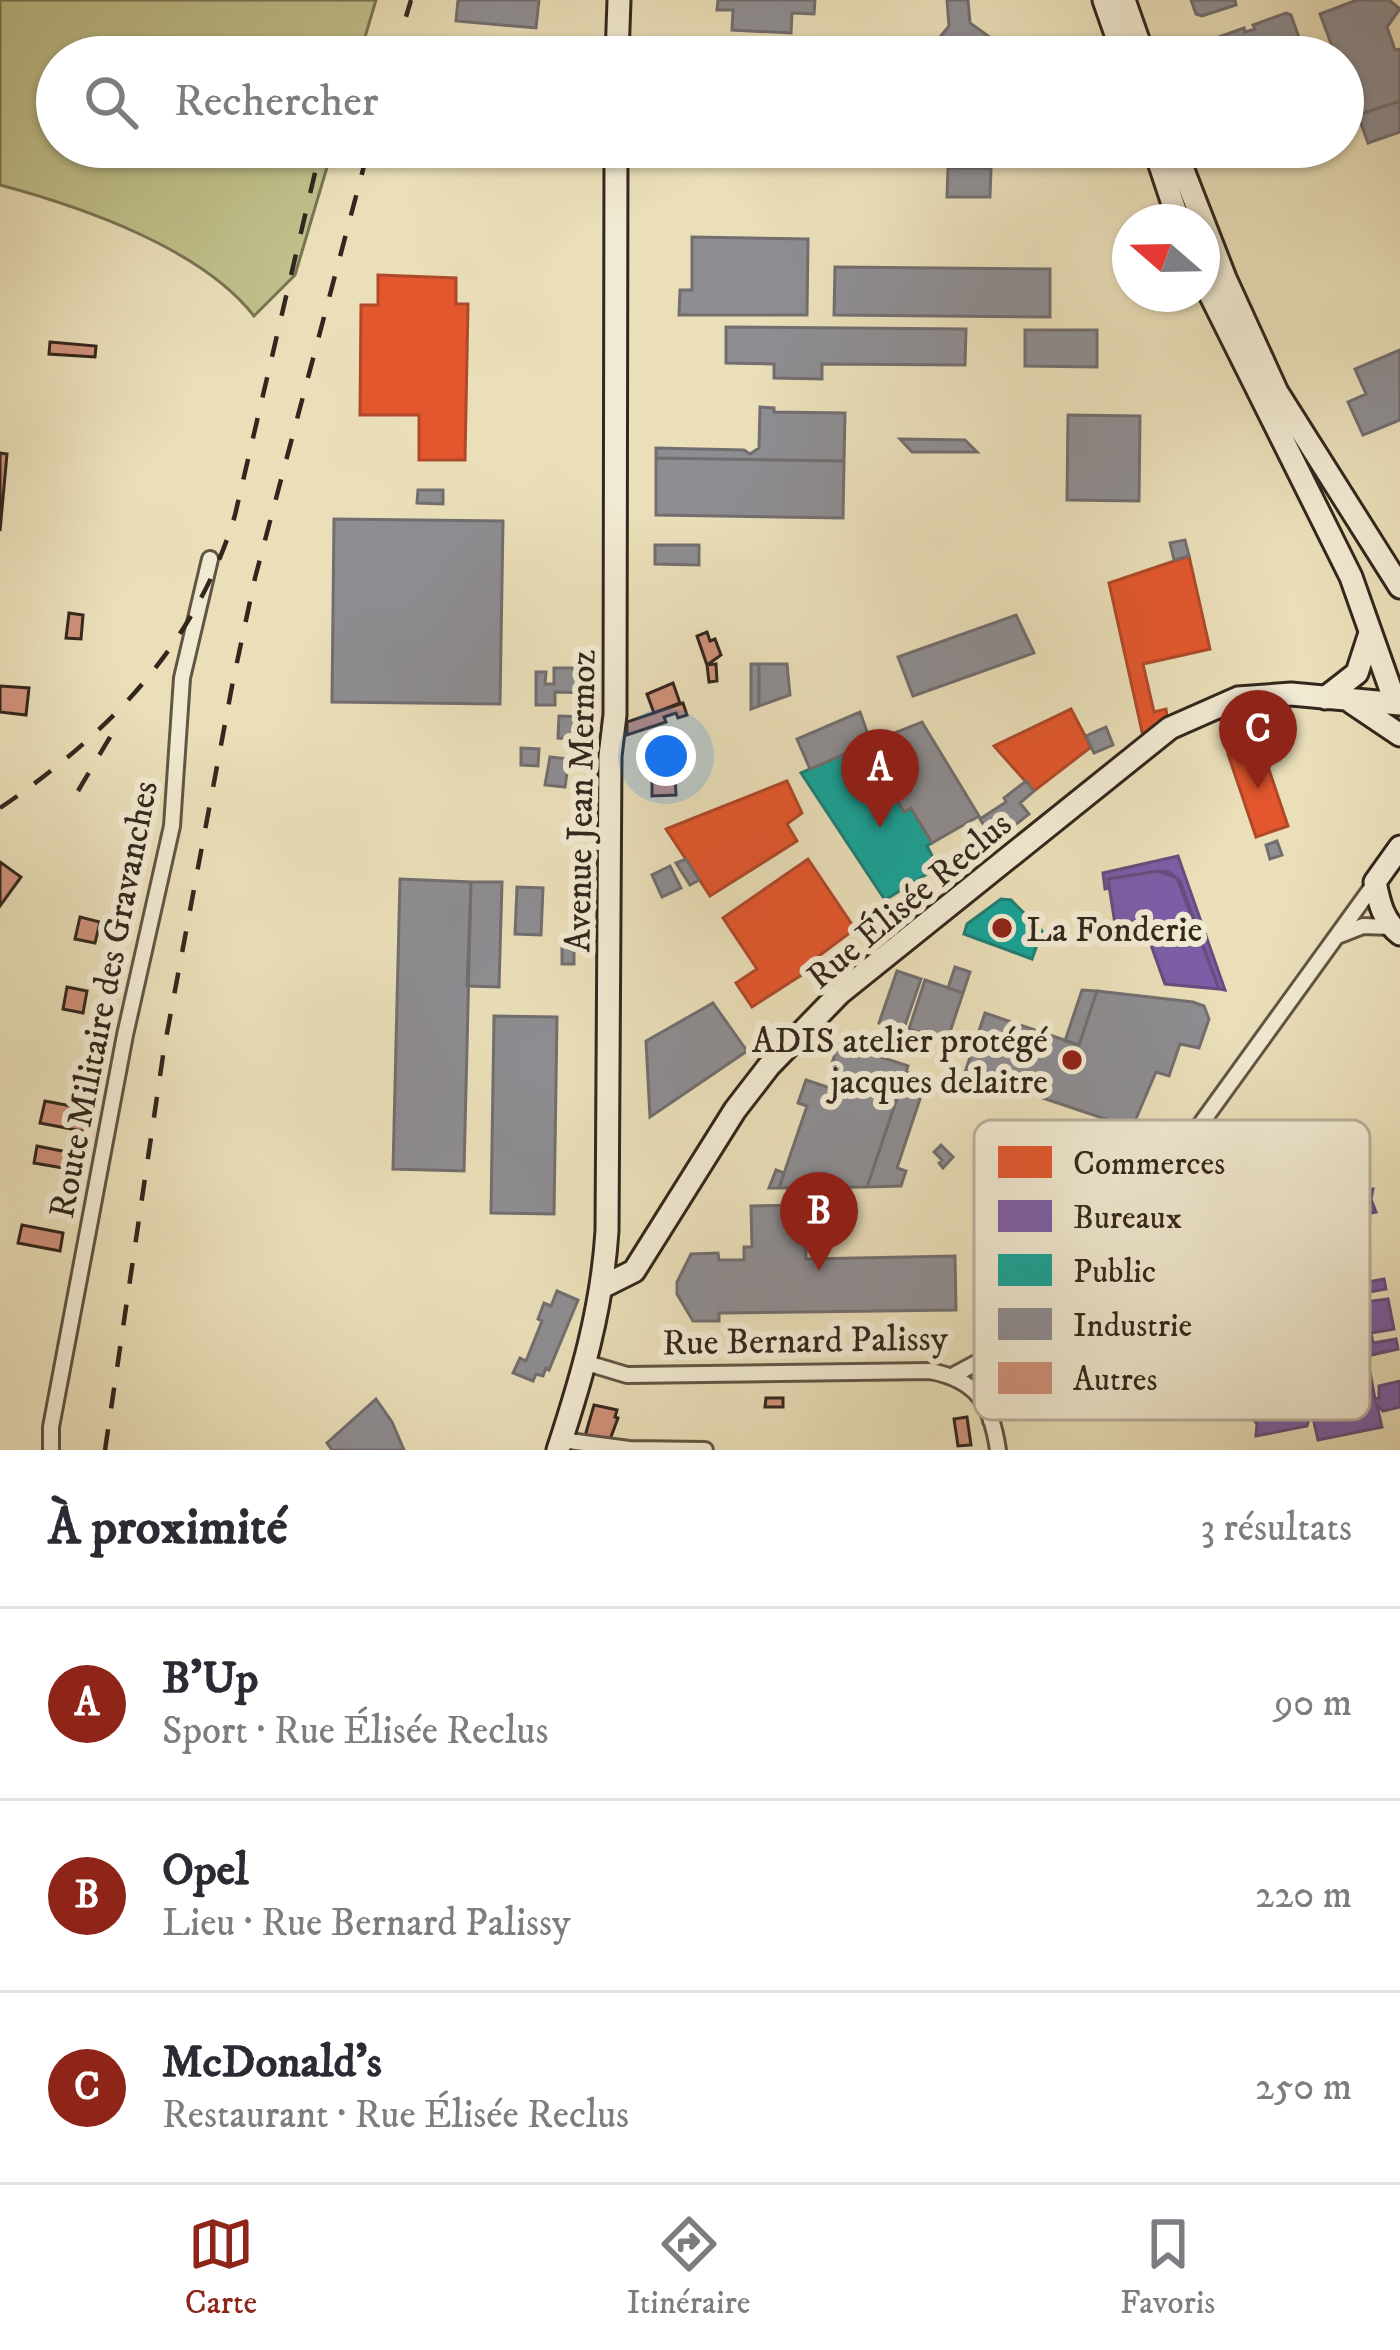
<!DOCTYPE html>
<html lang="fr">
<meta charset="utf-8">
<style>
:root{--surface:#fff;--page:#f7f7f7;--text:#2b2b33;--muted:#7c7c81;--line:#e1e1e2;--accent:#8f2418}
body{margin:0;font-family:"IM FELL DW Pica",serif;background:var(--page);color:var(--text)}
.compass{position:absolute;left:1112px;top:204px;width:108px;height:108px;border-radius:50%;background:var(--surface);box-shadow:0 3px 9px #0004;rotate:290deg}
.you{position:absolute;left:666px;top:756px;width:42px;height:42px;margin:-30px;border:9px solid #fff;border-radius:50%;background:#1a73e8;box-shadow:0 0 0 18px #1a73e833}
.badge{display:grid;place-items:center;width:78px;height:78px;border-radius:50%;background:var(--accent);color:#fff;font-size:39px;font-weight:700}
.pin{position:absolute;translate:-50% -99px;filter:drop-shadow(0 3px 6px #0008)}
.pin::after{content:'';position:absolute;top:63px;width:42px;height:36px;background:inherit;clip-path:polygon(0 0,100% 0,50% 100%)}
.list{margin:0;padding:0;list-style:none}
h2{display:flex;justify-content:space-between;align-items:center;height:156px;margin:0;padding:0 48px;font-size:51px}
h2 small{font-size:39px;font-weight:400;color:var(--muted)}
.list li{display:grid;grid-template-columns:78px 1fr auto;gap:36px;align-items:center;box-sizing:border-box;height:192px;padding:0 48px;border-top:3px solid var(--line)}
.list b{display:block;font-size:45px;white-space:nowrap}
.list p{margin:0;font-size:39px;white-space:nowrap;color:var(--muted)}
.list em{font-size:39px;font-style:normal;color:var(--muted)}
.icon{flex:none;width:66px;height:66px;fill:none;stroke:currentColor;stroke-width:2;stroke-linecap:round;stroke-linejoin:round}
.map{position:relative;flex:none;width:1400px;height:1450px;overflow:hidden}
.search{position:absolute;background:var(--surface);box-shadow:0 3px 9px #0004;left:36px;right:36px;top:36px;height:132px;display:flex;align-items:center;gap:30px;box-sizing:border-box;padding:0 42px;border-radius:66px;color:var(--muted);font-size:45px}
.sheet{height:732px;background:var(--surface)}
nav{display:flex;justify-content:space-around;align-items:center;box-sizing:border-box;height:168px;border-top:3px solid var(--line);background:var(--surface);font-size:33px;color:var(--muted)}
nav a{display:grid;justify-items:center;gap:6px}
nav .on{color:var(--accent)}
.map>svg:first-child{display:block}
.green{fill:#bfc08a;stroke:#797454;stroke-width:3}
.shops{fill:#e4572e;stroke:#af4929;stroke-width:3}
.offices{fill:#7b5ea7;stroke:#654e7e;stroke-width:3}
.public{fill:#17a398;stroke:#1f7e73;stroke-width:3}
.industry{fill:#8d8d92;stroke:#726e6f;stroke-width:3}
.building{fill:#d0917a;stroke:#33271d;stroke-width:3}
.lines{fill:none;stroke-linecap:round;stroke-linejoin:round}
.street-casing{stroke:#615544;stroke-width:20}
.secondary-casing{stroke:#33271d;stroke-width:27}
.street{stroke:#f1ead2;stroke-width:14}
.secondary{stroke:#f1ead2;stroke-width:21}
.rail{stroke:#33271d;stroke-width:4.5;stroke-dasharray:21 21;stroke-linecap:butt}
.poi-dot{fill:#8f2418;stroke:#f1ead2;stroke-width:4.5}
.labels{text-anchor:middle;stroke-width:12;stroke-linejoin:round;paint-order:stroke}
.street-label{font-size:36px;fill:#33271d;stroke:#f1ead2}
.poi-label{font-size:36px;fill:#33271d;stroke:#f1ead2;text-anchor:start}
.key{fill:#f1ead2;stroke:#b8b09c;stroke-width:3}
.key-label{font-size:33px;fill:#33271d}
</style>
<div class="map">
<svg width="1400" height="1450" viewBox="0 0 1400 1450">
<rect width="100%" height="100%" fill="#eadfb9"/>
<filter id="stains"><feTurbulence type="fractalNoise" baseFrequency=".00167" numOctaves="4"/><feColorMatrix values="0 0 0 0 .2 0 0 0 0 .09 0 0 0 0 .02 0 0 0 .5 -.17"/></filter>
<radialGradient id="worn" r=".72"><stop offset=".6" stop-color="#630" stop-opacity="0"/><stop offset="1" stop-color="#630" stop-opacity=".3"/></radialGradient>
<path class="green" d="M0 0H376L359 57H57V147H333L295 275 254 316C201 248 82 207 0 185Z"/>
<path class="shops" d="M378 275 456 278V304H468L465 460H419V415H360L361 305H378Z
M1189 556 1210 649 1143 664 1154 712 1166 709 1167 716 1143 736 1109 583Z
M1071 709 1091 747 1034 791 994 746Z
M1260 743 1288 826 1256 837 1228 754Z
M787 781 802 813 787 824 797 841 710 896 666 829Z
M808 859 855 929 800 970 803 974 752 1007 736 983 757 969 723 918Z"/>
<path class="offices" d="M1178 856 1225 990 1219 989 1177 878 1158 871 1108 879 1109 888 1105 889 1103 873Z
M1158 871 1169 872 1180 881 1219 989 1165 984 1142 920 1115 924 1108 879Z
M1331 1184 1335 1206 1339 1205V1194L1373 1189 1371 1199 1376 1212 1345 1218 1337 1212 1352 1285 1384 1279 1386 1289 1363 1293 1365 1302 1388 1299 1394 1329 1371 1333 1373 1343 1396 1339 1398 1349 1367 1356 1375 1399 1379 1398V1386L1400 1381V1407L1383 1411 1377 1405 1382 1427 1318 1440 1313 1418 1309 1419 1307 1426 1256 1436 1257 1424 1251 1416 1254 1411 1301 1402 1307 1414 1312 1413 1295 1329 1290 1330 1289 1342 1269 1346 1270 1353 1297 1366 1279 1394 1273 1365 1265 1367 1269 1386 1183 1403 1178 1378 1254 1363 1253 1356 1263 1354 1262 1347H1257L1254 1319 1283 1313 1289 1323 1293 1322 1273 1225H1268V1234L1230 1241 1225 1217 1262 1209 1267 1220 1271 1219 1267 1197Z"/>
<path class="public" d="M864 745 904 812 911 808 932 843 927 846 938 867 885 900 801 773Z
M1001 899 1011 900 1042 931 1032 959 964 934 967 924Z"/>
<path class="industry" d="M458 0H539L536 28 456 21Z
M718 0H815L814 14 792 13 791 33 732 30 733 10H717Z
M947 0H968L970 23 1005 48 998 57H905V51L931 48 949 26Z
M1191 0H1235L1236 5 1202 16 1196 14Z
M1357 0H1389L1400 9 1387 27 1395 50 1400 49V101L1358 115 1343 75V57H1336L1320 14Z
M1286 13 1291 15 1303 49 1299 51 1301 57H1274L1271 50 1252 57H1212L1210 40 1244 28 1245 32 1255 29 1253 25Z
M1400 101V132L1368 143 1358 115Z
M666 147H728L727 162 666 159Z
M948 168H991L990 197H947Z
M692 237 808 239 807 315H679L680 290H692Z
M835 267 1050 269V317L834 315Z
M726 327 966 329 965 365 822 364V379L774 378V364L726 363Z
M1025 330H1097V367L1025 366Z
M1400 350V420L1363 435 1348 402 1366 394 1355 369Z
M760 407 774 408V412L845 413 844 461 656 458V448L744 450 750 454 759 448Z
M1068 415 1140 416 1139 501 1067 500Z
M900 439 965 440 977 452H912Z
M656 458 844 461 843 518 656 515Z
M418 490H443V504L417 503Z
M334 519 503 521 500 704 332 702Z
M1185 540 1189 556 1174 560 1170 543Z
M655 545H699V565L655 564Z
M1016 615 1034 653 913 696 898 657Z
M751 664H759V706L751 709Z
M759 664H787L790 695 759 706Z
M554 668H590L589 693 555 692V705H536V672H546L545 684H554Z
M860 712 871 743 810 769 797 739Z
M559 716 588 717 587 740 558 738Z
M922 722 979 816 932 843 911 808 904 812 864 745Z
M1106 727 1113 745 1094 753 1086 736Z
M521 748 539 749 538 766 521 765Z
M550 757 569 759 565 787 545 785Z
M1026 781 1034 791 1020 803 1029 814 1005 833 1001 827 990 835 980 819 1006 802 1004 798Z
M1277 841 1282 855 1270 859 1266 845Z
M686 859 699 880 690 885 676 863Z
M670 866 681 888 662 897 652 875Z
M400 879 471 882 464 1171 393 1169Z
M471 882H502L499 987 467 986Z
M517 887 543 888 541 935 515 934Z
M562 947H574V964H562Z
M955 967 970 972 963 993 948 988Z
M897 971 921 979 903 1031 879 1023Z
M925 980 963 993 947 1041 909 1029Z
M1082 990 1097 991 1079 1045 1065 1041Z
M1097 991 1193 1002 1204 1006 1209 1019 1199 1048 1180 1044 1169 1076 1156 1072 1132 1128 965 1072 985 1013 1079 1045Z
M713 1003 747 1051 650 1117 646 1041Z
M494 1016 557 1017 554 1214 491 1213Z
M839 1043 908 1066 867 1187 779 1188 807 1106 798 1103 806 1080 836 1090 842 1073 830 1069Z
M906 1072 926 1079 924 1087 903 1080Z
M978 1076 992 1081 988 1093 974 1088Z
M903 1080 924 1087 897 1168 906 1171 901 1186 867 1187Z
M941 1145 953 1157 943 1168 939 1163 942 1160 934 1152Z
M776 1170 784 1173 779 1188H769Z
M805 1205 806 1259 955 1256 956 1310 719 1313V1321H693L677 1294V1282L691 1254 718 1253 719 1260H744V1247H752L751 1206Z
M557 1291 578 1300 549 1370 546 1368 543 1376 536 1374 533 1381 513 1373 520 1358 526 1361 542 1321 538 1319 544 1303 551 1306Z
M376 1399 392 1422 404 1450H332L327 1443Z"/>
<path class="building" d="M50 342 96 346 95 357 49 354Z
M0 453 7 454 0 531Z
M69 613 83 615 81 639 66 638Z
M707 632 710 641 715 639 721 655 707 665 697 636Z
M716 664 717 681 709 682 707 665Z
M673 683 680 703 654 713 647 694Z
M0 686 29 688 26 715 0 712Z
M683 703 687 715 678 718 676 713 664 717 666 722 627 735V722Z
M652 750H676L675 772 652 773Z
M675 772 676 795 652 796V773Z
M0 862 21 877 0 906Z
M80 917 100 922 95 943 75 939Z
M67 987 87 991 83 1013 63 1009Z
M45 1101 92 1110 87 1132 40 1123Z
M37 1146 82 1155 79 1166 70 1165 69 1169 34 1163Z
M22 1225 63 1233 60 1251 18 1243Z
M766 1398H783V1407H765Z
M594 1405 617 1410 615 1417 618 1418 609 1442 585 1436Z
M967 1417 971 1445 958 1446 954 1419Z"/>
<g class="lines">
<defs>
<path id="street" d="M1340 935 1363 926 1391 927
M587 1363 627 1375 930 1371C977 1380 991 1403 998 1450
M954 1375 1019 1340
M991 1421 997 1384 1019 1340 1153 1190 1375 883
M561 1440 629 1449 705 1450
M51 1450V1427L125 1035 172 826 182 678 210 559"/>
<path id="secondary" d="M1104 0 1124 57
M1124 0 1144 57
M617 57 619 0
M1154 147 1179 222
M1174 147 1225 278 1277 392 1400 587
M1202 278 1351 577 1392 693 1400 699
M1325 698 1357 673 1370 633
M1351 702 1400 735
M1400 847 1375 882C1379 902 1383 921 1400 934
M604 1286 634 1271 735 1110 769 1066 840 993 1170 728 1238 698 1291 694 1400 704
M558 1450C582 1377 602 1309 607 1231L610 756 615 715 616 147"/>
</defs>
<use href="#street" class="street-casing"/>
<use href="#secondary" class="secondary-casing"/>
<use href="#street" class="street"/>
<use href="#secondary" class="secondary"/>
<path class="rail" d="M394 57 411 0
M78 791 113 732
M0 808C109 734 197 643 235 515L321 147
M105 1450 164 1049 233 681 255 578 369 147"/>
</g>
<g class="poi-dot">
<circle cx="1002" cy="928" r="12"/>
<circle cx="1072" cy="1060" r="12"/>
</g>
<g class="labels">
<g class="street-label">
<text transform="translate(579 801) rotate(-89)" y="13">Avenue Jean Mermoz</text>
<text transform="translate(908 899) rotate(-40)" y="13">Rue Élisée Reclus</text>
<text transform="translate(102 999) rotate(-79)" y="13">Route Militaire des Gravanches</text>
<text transform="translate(805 1339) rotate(-1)" y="13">Rue Bernard Palissy</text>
</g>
<g class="poi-label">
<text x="1026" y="941">La Fonderie</text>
<text x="1048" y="1052" text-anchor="end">ADIS atelier protégé<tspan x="1048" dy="41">jacques delaitre</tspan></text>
</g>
</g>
<rect x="974" y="1120" width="396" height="300" rx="18" class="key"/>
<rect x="998" y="1146" width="54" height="32" fill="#e4572e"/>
<rect x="998" y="1200" width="54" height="32" fill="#7b5ea7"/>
<rect x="998" y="1254" width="54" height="32" fill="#17a398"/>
<rect x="998" y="1308" width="54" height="32" fill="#8d8d92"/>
<rect x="998" y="1362" width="54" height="32" fill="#d0917a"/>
<g class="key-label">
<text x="1073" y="1174">Commerces</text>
<text x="1073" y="1228">Bureaux</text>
<text x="1073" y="1282">Public</text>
<text x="1073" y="1336">Industrie</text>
<text x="1073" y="1390">Autres</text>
</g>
<rect width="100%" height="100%" filter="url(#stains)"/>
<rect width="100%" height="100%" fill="url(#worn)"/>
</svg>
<svg class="compass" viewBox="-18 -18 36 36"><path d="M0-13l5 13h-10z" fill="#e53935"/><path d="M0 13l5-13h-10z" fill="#7c7c81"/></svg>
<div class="you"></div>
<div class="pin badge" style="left:880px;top:828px">A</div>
<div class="pin badge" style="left:819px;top:1271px">B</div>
<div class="pin badge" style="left:1258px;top:789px">C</div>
<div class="search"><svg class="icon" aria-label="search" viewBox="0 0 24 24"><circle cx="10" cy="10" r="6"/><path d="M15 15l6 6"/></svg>Rechercher</div>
</div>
<section class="sheet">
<h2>À proximité<small>3 résultats</small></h2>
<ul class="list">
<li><span class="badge">A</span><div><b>B'Up</b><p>Sport · Rue Élisée Reclus</p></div><em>90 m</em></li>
<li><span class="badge">B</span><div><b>Opel</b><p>Lieu · Rue Bernard Palissy</p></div><em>220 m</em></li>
<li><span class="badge">C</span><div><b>McDonald's</b><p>Restaurant · Rue Élisée Reclus</p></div><em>250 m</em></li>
</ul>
</section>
<nav>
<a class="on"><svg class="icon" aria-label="map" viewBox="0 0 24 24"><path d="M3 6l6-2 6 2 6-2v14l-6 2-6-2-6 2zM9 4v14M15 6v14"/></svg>Carte</a>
<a><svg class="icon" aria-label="directions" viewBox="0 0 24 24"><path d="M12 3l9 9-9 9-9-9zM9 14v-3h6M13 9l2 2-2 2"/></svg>Itinéraire</a>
<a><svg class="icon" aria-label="saved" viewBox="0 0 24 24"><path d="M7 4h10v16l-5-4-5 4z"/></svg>Favoris</a>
</nav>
